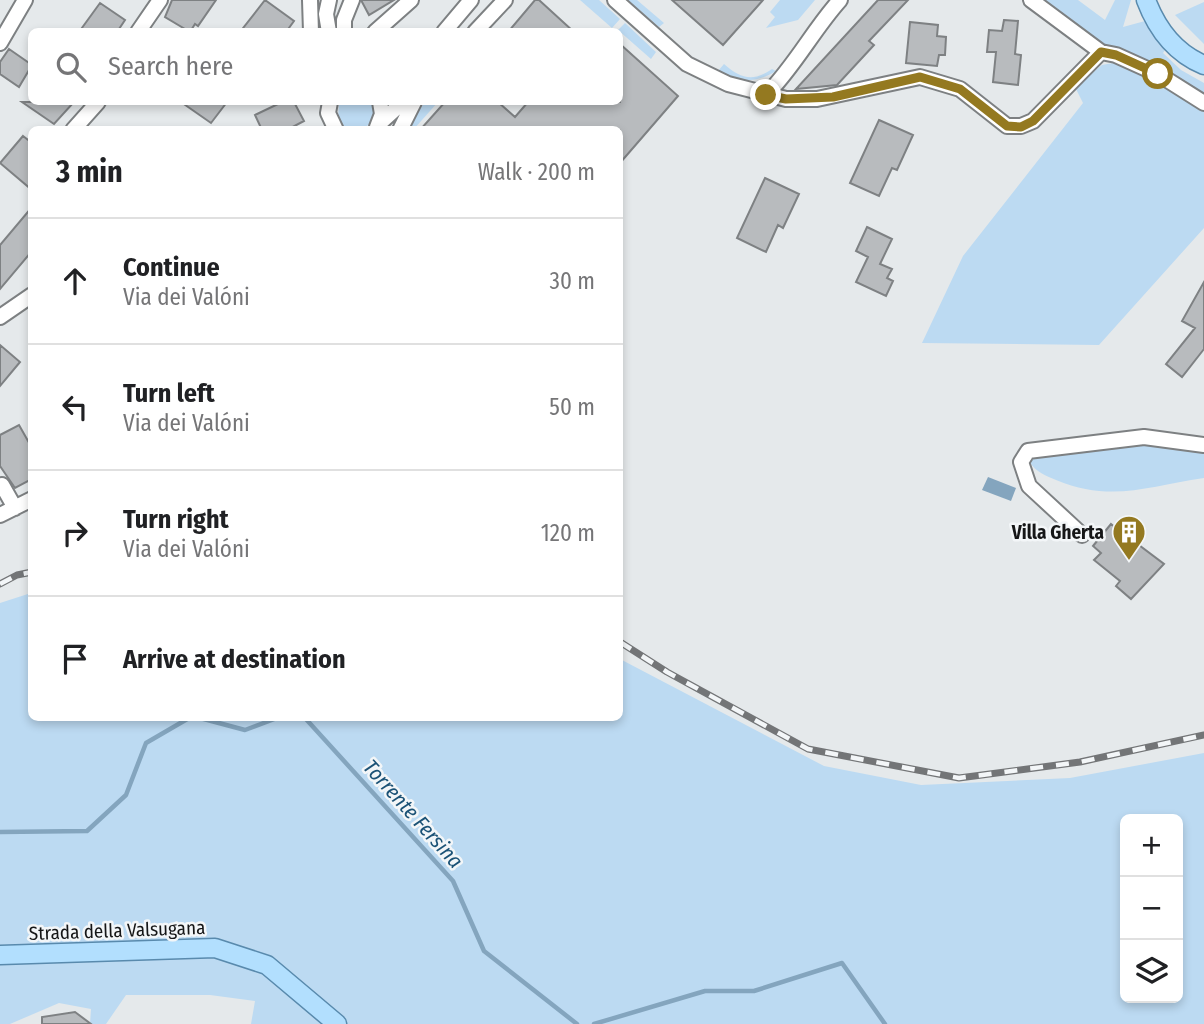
<!DOCTYPE html>
<meta charset="utf-8">
<style>
:root{--surface:#fff;--page:#f6f6f6;--text:#202124;--muted:#757577;--line:#e0e0e0}
body{margin:0;font-family:"Fira Sans Condensed",sans-serif;background:var(--page);color:var(--text)}
.controls{position:absolute;right:21px;bottom:21px;display:grid;overflow:hidden;border-radius:10px;box-shadow:0 4px 10px #0003}
.controls button{width:63px;height:63px;display:grid;place-items:center;padding:0;border:0;border-bottom:2px solid var(--line);background:var(--surface);color:var(--text);font:35px sans-serif}
.stop{position:absolute;width:21px;height:21px;margin:-16px;border:5px solid #947920;border-radius:50%;background:#fff}
.stop.end{background:#947920;border-color:#fff;box-shadow:0 2px 7px #0008}
.list{margin:0;padding:0;list-style:none}
h2{display:flex;justify-content:space-between;align-items:center;height:91px;margin:0;padding:0 28px;font-size:30px}
h2 small{font-size:23px;font-weight:400;color:var(--muted)}
.list li{display:grid;grid-template-columns:46px 1fr auto;gap:21px;align-items:center;box-sizing:border-box;height:126px;padding:0 28px;border-top:2px solid var(--line)}
.list b{display:block;font-size:26px;white-space:nowrap}
.list p{margin:0;font-size:23px;white-space:nowrap;color:var(--muted)}
.list em{font-size:23px;font-style:normal;color:var(--muted)}
.icon{flex:none;width:38px;height:38px;fill:none;stroke:currentColor;stroke-width:2;stroke-linecap:round;stroke-linejoin:round}
.map{position:relative;flex:none;width:1204px;height:1024px;overflow:hidden}
.search{position:absolute;background:var(--surface);box-shadow:0 4px 10px #0003;left:28px;top:28px;width:595px;height:77px;display:flex;align-items:center;gap:18px;box-sizing:border-box;padding:0 24px;border-radius:10px;color:var(--muted);font-size:26px}
.panel{position:absolute;background:var(--surface);box-shadow:0 4px 10px #0003;left:28px;top:126px;width:595px;height:595px;border-radius:10px}
.map>svg:first-child{display:block}
.green{fill:#bcdaf2;fill-rule:evenodd}
.water{fill:#84a5be}
.lines{fill:none;stroke-linecap:round;stroke-linejoin:round}
.stream{stroke:#84a5be;stroke-width:4.5}
.building{fill:#b8bbbe;stroke:#7e8183;stroke-width:2}
.minor-casing{stroke:#7d8082;stroke-width:18}
.major-casing{stroke:#598aad;stroke-width:21}
.minor{stroke:#fff;stroke-width:14}
.major{stroke:#b2dffe;stroke-width:18}
.rail-casing{stroke:#737577;stroke-width:7}
.rail{stroke:#f3f6f8;stroke-width:4.5;stroke-dasharray:13;stroke-linecap:butt}
.route{stroke:#947920;stroke-width:9}
.labels{text-anchor:middle;stroke-width:5;stroke-linejoin:round;paint-order:stroke}
.poi-label{font-size:19px;font-weight:bold;fill:#151617;stroke:#f3f6f8;text-anchor:end}
.street-label{font-size:19px;fill:#151617;stroke:#f3f6f8}
.water-label{font-size:21px;font-style:italic;fill:#1b5276;stroke:#f3f6f8}
</style>
<div class="map">
<svg width="1204" height="1024" viewBox="0 0 1204 1024">
<rect width="100%" height="100%" fill="#e5e9eb"/>
<path class="green" d="M580 0H599L620 19 612 28Z
M628 0H637L664 23 659 27Z
M780 0H815L798 20 766 28 775 17 770 12Z
M1040 0H1078L1105 20 1115 0H1131L1123 27 1145 21 1165 50 1163 53 1181 70 1204 83V95L1138 57 1100 44Z
M1204 2V44L1175 15Z
M625 23 656 52 651 59 618 30Z
M1113 63C1147 68 1176 91 1204 110V228L1099 345 922 343 963 256 1083 103 1075 87 1102 65Z
M724 64C741 79 753 82 772 69L776 71C753 85 741 81 718 71Z
M339 102H373C382 122 365 131 347 129L338 120Z
M425 102H438L414 129 405 130Z
M1127 441 1204 448V478C1148 486 1112 503 1056 480 1047 476 1035 472 1030 462L1036 454Z
M31 593 32 718H620V659L824 766 921 785 1070 778 1204 753V1024H251L255 1001 210 995H126L106 1024H90L91 1009 59 1003 10 1024H0V603ZM1125 819H1178V998H1125Z"/>
<path class="water" d="M988 477 1016 488 1011 501 982 490Z"/>
<g class="lines">
<path class="stream" d="M200 718 245 730 277 718
M305 718 453 881 484 951 577 1024
M0 832 87 831 126 795 146 743 189 718
M594 1024 705 991H754L842 963 885 1024"/>
</g>
<path class="building" d="M172 0H216L198 26 195 24 190 32 165 17Z
M265 0 294 21 286 32H240Z
M361 0H394L369 15Z
M535 0H539L574 32H508Z
M672 0H763L723 45Z
M878 0H908L869 41 874 45 837 85 796 89Z
M100 3 125 20 117 32H79Z
M1004 20 1018 21 1015 54 1021 55 1018 85 993 82 996 52H987L989 30 1002 31Z
M910 22 938 25 937 36 946 37 945 55H939L937 66 906 63Z
M620 44 678 96 620 163V130H420L445 102H498L515 117 528 102H620Z
M9 49 32 65 19 87 0 74V62Z
M22 102H74L54 124Z
M181 102H227L211 123Z
M282 102H294L304 121 287 130H262L255 115Z
M879 120 913 135 897 170 892 168 879 196 850 183Z
M23 136 32 143V190L0 163Z
M765 178 799 194 783 228 778 225 766 252 737 238Z
M32 207V251L0 289V245Z
M867 227 892 239 880 264 892 269 887 278 893 281 886 296 856 282 868 257 856 251Z
M1204 282V349L1182 377 1166 364 1195 328 1182 321Z
M0 345 20 362 0 386Z
M19 425 32 448V479L15 488 0 466V435Z
M1111 524 1164 564 1131 599 1116 586 1120 581 1094 560 1101 553 1093 546Z
M75 1012 91 1024H42V1017Z"/>
<g class="lines">
<defs>
<path id="minor" d="M310 0 311 32
M329 0 326 14 329 32
M615 0 687 64 728 84 786 99H817L920 77 960 89 1007 126H1021L1033 121 1101 52
M1031 0 1101 52 1116 55 1158 74 1204 103
M138 32 160 0
M344 32V20L352 0
M375 32 411 0
M444 32 471 0
M475 32 505 0
M0 43 25 0
M766 95C795 66 813 30 840 0
M330 102 328 113 336 130
M380 123 403 102
M377 127 382 114 380 102
M73 130 98 102
M400 130 414 102
M0 317 32 295
M2 485 15 508
M0 515 32 499
M1082 535 1029 486 1021 462 1028 451 1144 437 1204 445"/>
<path id="major" d="M1146 0C1157 29 1175 53 1204 65
M0 955 215 948 267 965 337 1024"/>
</defs>
<use href="#minor" class="minor-casing"/>
<use href="#major" class="major-casing"/>
<use href="#minor" class="minor"/>
<use href="#major" class="major"/>
<defs>
<path id="rail" d="M0 584 17 575 32 572
M620 642 667 672 808 749 959 778 1080 762 1204 735"/>
</defs>
<use href="#rail" class="rail-casing"/>
<use href="#rail" class="rail"/>
</g>
<g class="lines">
<path class="route" d="M766 95 786 99 833 97 920 77 960 89 1007 126 1021 127 1033 121 1101 52 1116 55 1158 74"/>
</g>
<defs>
<symbol id="building-pin" viewBox="-11 -11 22 30"><path d="M0 17L-7.5 6A9.5 9.5 0 1 1 7.5 6Z" fill="#947920" stroke="#f3f6f8"/><path d="M-4-6H4V6H1V3H-1V6H-4ZM-2.5-4.3h1.7v1.8h-1.7ZM.8-4.3h1.7v1.8H.8ZM-2.5-1h1.7V.8h-1.7ZM.8-1h1.7V.8H.8Z" fill="#fff"/></symbol>
</defs>
<g fill-rule="evenodd">
<use href="#building-pin" x="1110" y="513" width="38" height="52"/>
</g>
<g class="labels">
<g class="poi-label">
<text x="1104" y="539">Villa Gherta</text>
</g>
<g class="street-label">
<text transform="translate(117 930) rotate(-2)" y="7">Strada della Valsugana</text>
</g>
<g class="water-label">
<text transform="translate(413 814) rotate(48)" y="7">Torrente Fersina</text>
</g>
</g>
</svg>
<div class="controls">
<button>+</button>
<button>−</button>
<button><svg class="icon" aria-label="layers" viewBox="0 0 24 24"><path d="M12 4l9 5-9 5-9-5zM3 14l9 5 9-5"/></svg></button>
</div>
<div class="stop" style="left:1158px;top:74px"></div>
<div class="stop end" style="left:766px;top:95px"></div>
<div class="search"><svg class="icon" aria-label="search" viewBox="0 0 24 24"><circle cx="10" cy="10" r="6"/><path d="M15 15l6 6"/></svg>Search here</div>
<section class="panel">
<h2>3 min<small>Walk · 200 m</small></h2>
<ul class="list">
<li><svg class="icon" aria-label="ahead" viewBox="0 0 24 24"><path d="M12 20V5M6 11l6-6 6 6"/></svg><div><b>Continue</b><p>Via dei Valóni</p></div><em>30 m</em></li>
<li><svg class="icon" aria-label="left" viewBox="0 0 24 24"><path d="M17 20v-9H6M10 6l-5 5 5 5"/></svg><div><b>Turn left</b><p>Via dei Valóni</p></div><em>50 m</em></li>
<li><svg class="icon" aria-label="right" viewBox="0 0 24 24"><path d="M7 20v-9h11M14 6l5 5-5 5"/></svg><div><b>Turn right</b><p>Via dei Valóni</p></div><em>120 m</em></li>
<li><svg class="icon" aria-label="arrive" viewBox="0 0 24 24"><path d="M6 21V4h12l-3 4 3 4H6"/></svg><div><b>Arrive at destination</b></div></li>
</ul>
</section>
</div>
